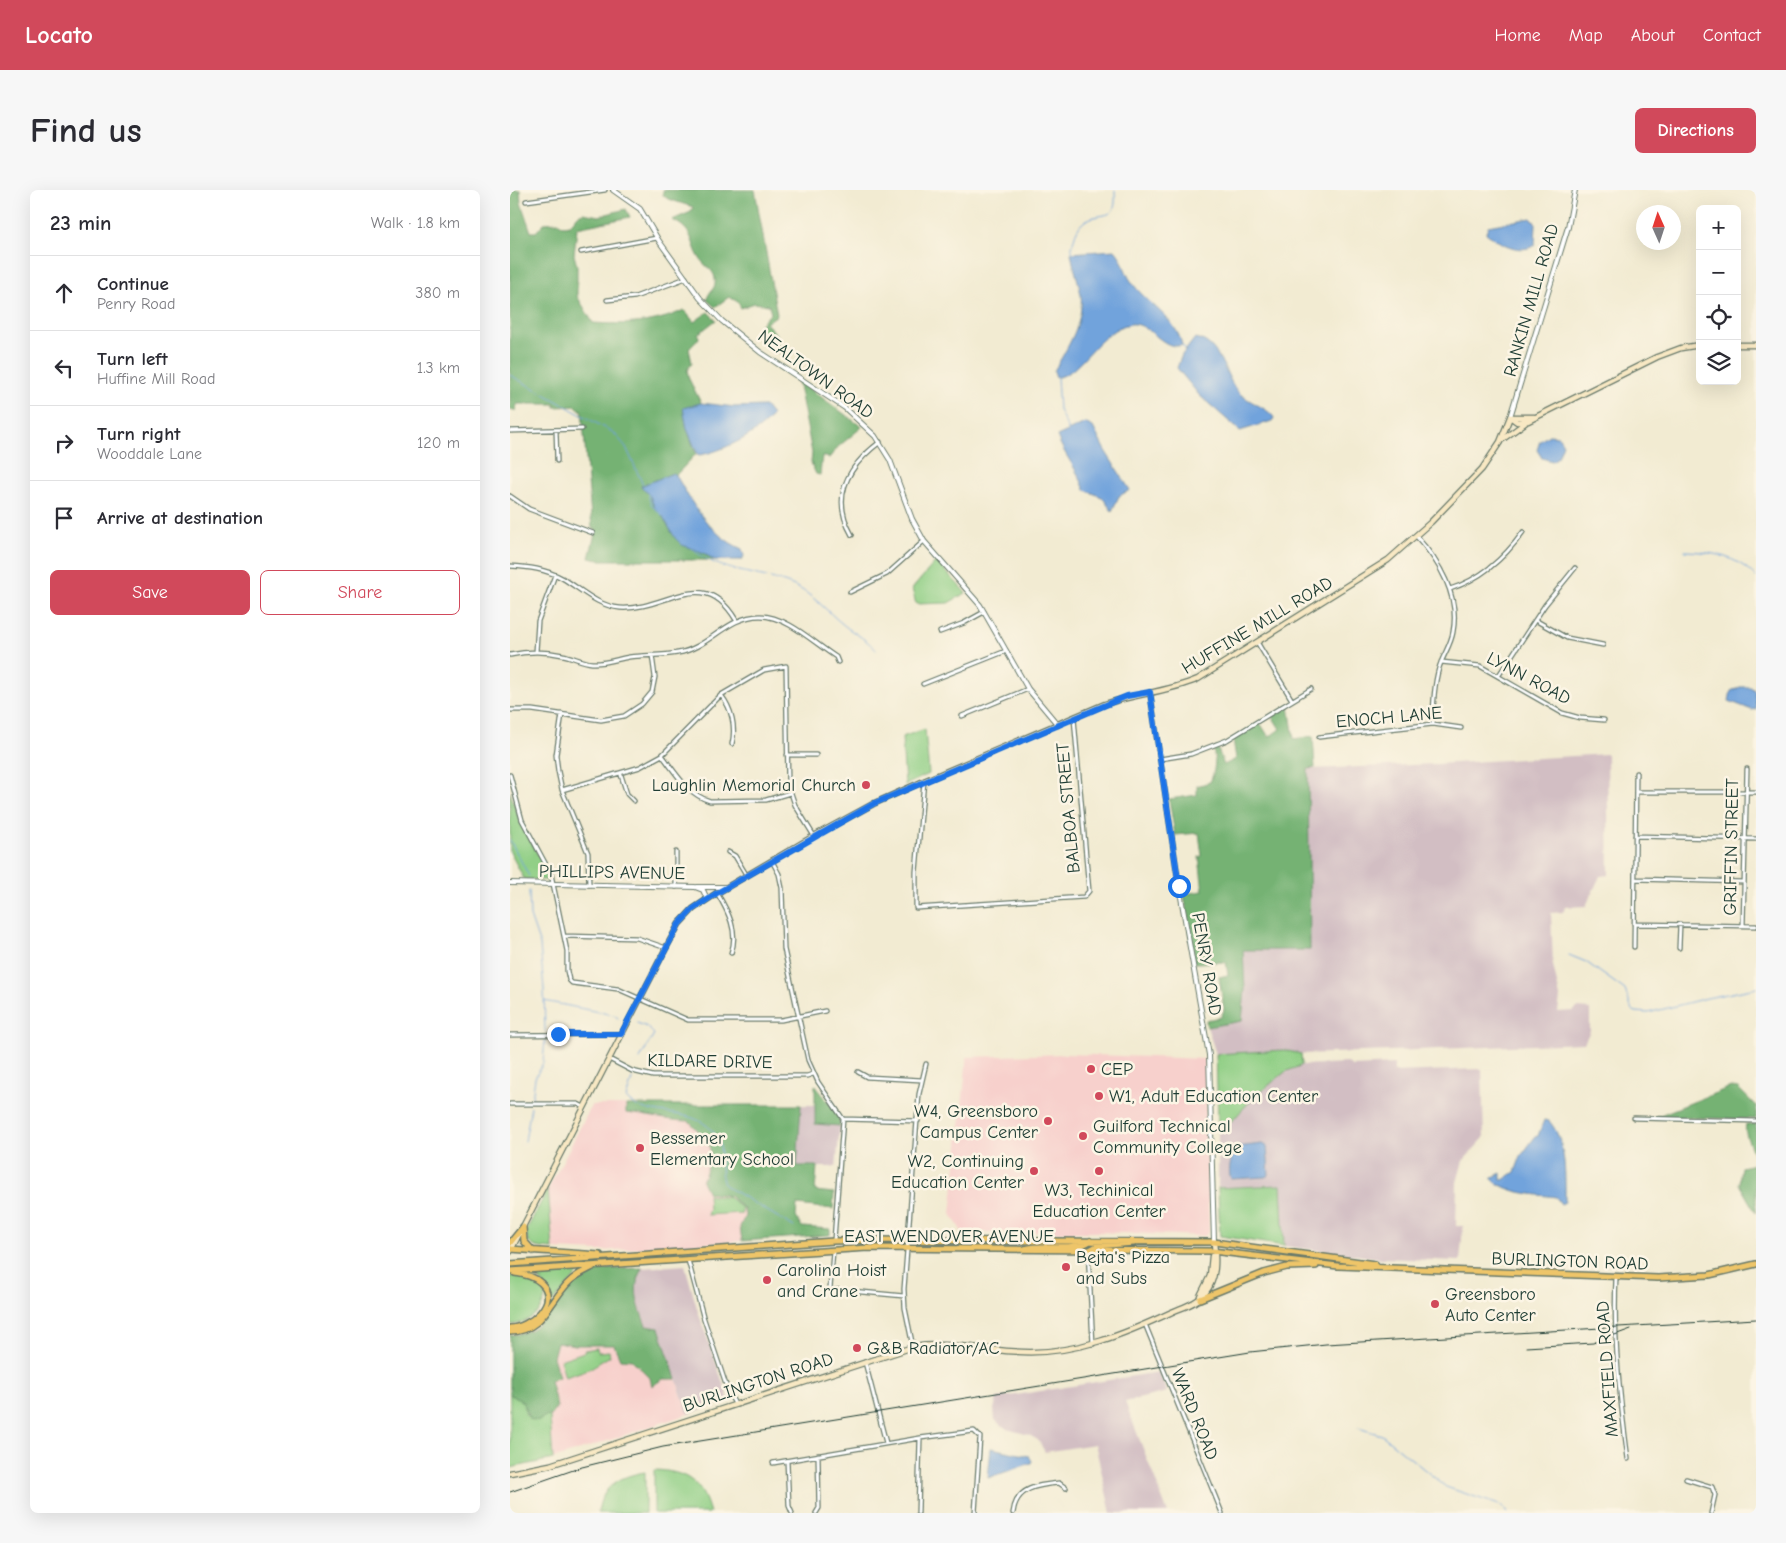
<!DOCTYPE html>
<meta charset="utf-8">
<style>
:root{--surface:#fff;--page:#f7f7f7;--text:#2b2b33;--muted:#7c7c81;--line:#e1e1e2;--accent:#d1495b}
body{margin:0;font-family:"Comic Neue",sans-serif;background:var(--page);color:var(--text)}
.controls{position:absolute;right:15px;top:15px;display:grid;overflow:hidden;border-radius:8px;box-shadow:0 5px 20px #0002}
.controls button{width:45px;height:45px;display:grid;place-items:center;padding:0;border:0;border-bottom:1px solid var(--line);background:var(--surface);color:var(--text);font:25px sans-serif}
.compass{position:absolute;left:1126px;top:15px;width:45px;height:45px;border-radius:50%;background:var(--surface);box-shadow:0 5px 20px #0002;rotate:357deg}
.stop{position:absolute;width:15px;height:15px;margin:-11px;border:4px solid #1a73e8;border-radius:50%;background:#fff}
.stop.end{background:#1a73e8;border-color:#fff;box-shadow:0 1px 5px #0008}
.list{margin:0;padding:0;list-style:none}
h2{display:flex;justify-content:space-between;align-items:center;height:65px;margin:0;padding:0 20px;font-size:21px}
h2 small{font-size:16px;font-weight:400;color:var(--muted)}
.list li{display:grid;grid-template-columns:32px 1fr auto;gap:15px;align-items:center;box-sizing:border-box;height:75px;padding:0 20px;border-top:1px solid var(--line)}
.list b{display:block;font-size:19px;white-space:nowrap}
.list p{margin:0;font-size:16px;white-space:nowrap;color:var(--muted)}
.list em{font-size:16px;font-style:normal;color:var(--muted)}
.actions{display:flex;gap:10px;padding:15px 20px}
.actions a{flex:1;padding:11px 0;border:1px solid var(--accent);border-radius:8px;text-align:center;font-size:18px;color:var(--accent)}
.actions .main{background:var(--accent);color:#fff}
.icon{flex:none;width:28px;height:28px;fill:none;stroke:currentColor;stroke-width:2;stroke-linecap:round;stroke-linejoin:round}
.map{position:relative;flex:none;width:1246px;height:1323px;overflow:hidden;border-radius:8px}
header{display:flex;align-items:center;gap:30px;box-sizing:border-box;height:70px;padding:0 25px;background:var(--accent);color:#fff}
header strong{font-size:24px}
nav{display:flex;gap:28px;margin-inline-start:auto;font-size:18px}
.intro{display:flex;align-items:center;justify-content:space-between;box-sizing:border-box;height:120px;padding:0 30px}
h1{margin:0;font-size:35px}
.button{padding:12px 22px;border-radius:8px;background:var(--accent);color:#fff;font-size:18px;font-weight:700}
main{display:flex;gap:30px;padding:0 30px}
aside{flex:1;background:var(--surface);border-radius:8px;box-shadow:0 5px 20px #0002}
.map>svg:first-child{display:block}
.built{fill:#f7d0cc}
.industrial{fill:#d2bec3}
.green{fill:#91cf86;stroke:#58865d}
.forest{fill:#74b273;stroke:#4a7854}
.water{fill:#71a3dc;stroke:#487088}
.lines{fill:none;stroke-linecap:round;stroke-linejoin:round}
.stream{stroke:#71a3dc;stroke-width:1}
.minor-casing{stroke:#697a6b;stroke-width:5.5}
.tertiary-casing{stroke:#697a6b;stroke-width:6}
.secondary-casing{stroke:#697a6b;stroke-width:7}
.trunk-casing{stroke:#697a6b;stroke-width:8}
.minor{stroke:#fff;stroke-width:3}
.tertiary{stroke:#fff;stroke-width:4}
.secondary{stroke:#f8e8c3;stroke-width:4.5}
.trunk{stroke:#eec569;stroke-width:5}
.rail{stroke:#1f3d34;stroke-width:1}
.route{stroke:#1a73e8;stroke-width:6}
.poi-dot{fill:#d1495b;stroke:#fcf5e5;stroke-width:2}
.labels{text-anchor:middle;stroke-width:5;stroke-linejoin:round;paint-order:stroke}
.street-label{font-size:18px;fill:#1f3d34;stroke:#fcf5e5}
.poi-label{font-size:18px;fill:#1f3d34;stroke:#fcf5e5;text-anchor:start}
</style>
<header>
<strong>Locato</strong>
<nav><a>Home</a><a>Map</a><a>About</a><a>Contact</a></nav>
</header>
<div class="intro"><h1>Find us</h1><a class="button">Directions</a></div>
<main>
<aside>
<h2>23 min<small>Walk · 1.8 km</small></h2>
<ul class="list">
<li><svg class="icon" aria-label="ahead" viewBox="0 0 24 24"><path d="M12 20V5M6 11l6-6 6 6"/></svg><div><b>Continue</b><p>Penry Road</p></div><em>380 m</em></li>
<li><svg class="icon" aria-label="left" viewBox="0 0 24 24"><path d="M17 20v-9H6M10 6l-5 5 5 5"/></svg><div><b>Turn left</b><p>Huffine Mill Road</p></div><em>1.3 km</em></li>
<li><svg class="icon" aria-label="right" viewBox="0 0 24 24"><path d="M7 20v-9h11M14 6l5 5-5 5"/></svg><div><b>Turn right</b><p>Wooddale Lane</p></div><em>120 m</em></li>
<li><svg class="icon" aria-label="arrive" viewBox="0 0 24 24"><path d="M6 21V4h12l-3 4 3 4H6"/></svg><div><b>Arrive at destination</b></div></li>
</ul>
<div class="actions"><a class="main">Save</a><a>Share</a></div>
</aside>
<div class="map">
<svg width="1246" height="1323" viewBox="0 0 1246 1323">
<rect width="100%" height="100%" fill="#fcf5e5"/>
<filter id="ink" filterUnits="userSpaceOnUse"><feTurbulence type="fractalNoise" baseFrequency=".02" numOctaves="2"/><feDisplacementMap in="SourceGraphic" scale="10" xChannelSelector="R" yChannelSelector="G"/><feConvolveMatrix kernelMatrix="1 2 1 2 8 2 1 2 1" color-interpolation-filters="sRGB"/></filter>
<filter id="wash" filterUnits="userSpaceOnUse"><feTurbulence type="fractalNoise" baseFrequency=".0096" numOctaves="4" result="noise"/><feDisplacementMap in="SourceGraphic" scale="20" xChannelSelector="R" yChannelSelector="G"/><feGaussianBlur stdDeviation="1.12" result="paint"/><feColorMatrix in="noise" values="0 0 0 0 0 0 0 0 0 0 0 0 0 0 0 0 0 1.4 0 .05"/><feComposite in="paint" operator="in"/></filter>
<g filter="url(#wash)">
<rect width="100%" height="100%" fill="#f2ebd2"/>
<path class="built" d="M557 864 695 869 699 1041 695 1046 586 1042H452L441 1024 457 867Z
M82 915H116V923L142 925 164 931H179L199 953 202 962 201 973 192 991 220 1006 234 1019 235 1026 230 1037 232 1051 89 1061 43 1059 38 999Z
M47 1151 65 1155H104L147 1194 153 1189H166L178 1224 43 1269 40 1226 47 1216 39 1190 48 1187 43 1167Z"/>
<path class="industrial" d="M1097 564 1099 685 1090 686 1076 716 1055 717 1053 722 1041 723 1043 775 1050 807 1048 822 1063 821 1067 818 1080 819V841L1074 853 882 861 791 864 774 860 706 864 697 837 732 831 735 800 733 760H800L798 579 927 574Z
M838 873 842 876 884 874V882L972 879 974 948 953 971 947 992 946 1036H953L950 1071 870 1068 774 1056 771 995 708 998V933L714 935 721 932 743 908 775 882 792 875Z
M291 915H306L305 934 330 936 326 977H287Z
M175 1075 188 1122 219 1210 178 1224 149 1138 136 1136 127 1110 125 1098 132 1078Z
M649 1182 657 1202 615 1212 658 1323H601L585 1254 535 1262 528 1250 519 1245 497 1239 485 1230 484 1219 487 1208Z"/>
<path class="green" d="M426 371 456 403 438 413 406 414 402 399Z
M415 539 419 584 395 595 392 547Z
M0 602 10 632 37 681V690L14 689 0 662Z
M774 860 791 864 792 875 775 882 743 908 721 932 714 935 708 933 706 864Z
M771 995 774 1056 710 1046 708 998Z
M38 999 43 1059C29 1058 14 1058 17 1039Z
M198 1005 220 1008 232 1018V1023L197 1025 199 1019Z
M72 1079 37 1118 36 1117 39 1101 25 1084Z
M0 1086C14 1086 33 1090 35 1106 33 1123 17 1133 1 1135Z
M87 1158 88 1162 99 1161 100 1166 79 1179 55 1187 50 1170 74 1162V1160Z
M0 1204 13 1212 16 1225 40 1226 43 1269 0 1278Z
M144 1280C177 1281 192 1292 200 1323H144Z
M135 1282V1323H88C91 1296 110 1286 135 1282Z"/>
<path class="forest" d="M0 0H10L11 13 21 42H26L34 33 48 32 53 36 60 35 68 25 73 23 89 26 116 19 120 27 67 38 64 65 67 76V106L83 133C115 135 145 134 174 120L184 132 198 122 206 130 188 144 189 148 179 159 182 173 177 180 179 189 191 213 173 218 177 239 186 264 166 285 163 283 131 296 140 306 144 317 152 325 162 343 172 355 194 363 204 370H89L79 368 86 340 82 338 72 221 66 216 45 217V214H7L6 220H0Z
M153 0H245L267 125 256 133 267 145 272 164 251 153 249 149 250 135 261 123 259 115 244 113 231 118 228 112 219 107 205 117 197 110C198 101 207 99 205 89 204 79 195 77 191 70 180 54 185 40 162 30L181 22 183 17 158 9 153 5Z
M288 190 352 237 328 257 319 268 312 266 310 285 306 284 301 273 302 263Z
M779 516 784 549 803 546 805 578 798 579 800 760H733L735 800 732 831 697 837 696 830 711 827 714 820 709 787 718 785 716 772 685 773 674 704 693 701 689 667 692 666 689 643 665 645 659 609 687 605V596L700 592C705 582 706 570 703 559L707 557 714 575 726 569 723 549 750 533 759 547 770 539 762 526Z
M305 895 329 926 330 936 305 934Z
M1221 897 1228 898 1246 916V929L1145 927Z
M116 915H291L287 976H307L305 1001 324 1003 323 1019 287 1015 286 1027 292 1037 320 1039V1045L232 1051 230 1037 235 1026 234 1019 220 1006 198 1003 192 991C207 959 202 955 179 931 158 931 137 925 116 923Z
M1236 934H1246V1023L1229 994 1231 977 1244 974 1245 971C1244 959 1233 946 1236 934Z
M132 1078C121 1099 128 1115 136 1136L149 1138 166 1189H153L142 1196 140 1188 122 1170 110 1169 104 1155H65L47 1152 43 1167 49 1187 40 1191 47 1217 40 1226H35L29 1231 19 1229 13 1212 0 1204V1145C43 1143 42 1100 75 1084 91 1077 115 1079 132 1078Z"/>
<path class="water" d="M1021 28 1026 33 1025 55C1010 65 989 53 976 43L978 36Z
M605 60C614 70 614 81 621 91 636 114 666 127 672 155 653 162 639 131 620 134 589 139 568 188 546 187L544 181C557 158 574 133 571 105 569 91 563 77 561 63Z
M685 148C710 152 714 184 727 201 736 211 760 219 764 228L762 231 730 241 689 205 667 178 672 165Z
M191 213 225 217 255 216 262 225C253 242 207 264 188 265L177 239 173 218Z
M575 233 583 237 594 259 620 300 609 306 602 321 592 307 575 300C568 280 554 265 547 246Z
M1039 245 1048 246 1053 254 1048 267 1042 271 1032 268 1027 260 1030 251Z
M163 283 166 285C182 314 200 345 232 359L234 366 232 370H204L194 363 172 355 165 348 152 325 144 317 140 306 131 296Z
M1230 497H1241L1245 501 1246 519 1242 520 1219 511 1221 501Z
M1034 930 1039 931C1057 951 1055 987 1055 1012L1051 1014 1046 1007C1024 1004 997 1004 981 988L991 983V990H993L1005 982 1011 966 1025 947 1028 946Z
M752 954 757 956 759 985 755 987 721 989C717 981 722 964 727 957Z
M481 1258 519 1266 522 1271 521 1273 478 1288Z"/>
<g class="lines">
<path class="stream" d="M563 64C561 59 562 54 564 49 572 18 597 31 603 20 606 15 605 6 605 0
M672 155 677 161
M0 185 104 243 116 257 133 295
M547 187 549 220 559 241
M138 303 141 315 152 325
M181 358C209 383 244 381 277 393 301 401 316 421 335 436 345 444 358 450 366 460
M1175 361C1203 362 1227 366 1246 387
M0 650 19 686
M19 701 20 726 30 755 34 799 35 841
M1059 765 1076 772 1115 800 1122 820 1126 822 1138 823 1197 808 1246 798
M34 811 104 825 108 828
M127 833 137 837 144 844 130 869
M122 889 116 908C138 932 186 913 206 946 215 960 208 979 214 995L284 1037
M22 909 25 888 33 873 35 849
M15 951 21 917
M848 1238 872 1245 936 1297 992 1316 997 1323"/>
</g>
</g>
<g filter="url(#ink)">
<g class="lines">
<defs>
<path id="minor" d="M16 11 95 0
M71 62 147 48
M97 110 125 107 176 88
M46 240 47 271
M0 241 72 239
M0 306 19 319 83 343
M342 345C320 307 338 276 370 252
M906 346C929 371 950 406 943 442 941 455 933 465 929 478 924 495 923 516 923 534
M0 376C19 377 35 379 52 388 71 399 87 416 110 418 156 421 193 374 226 430
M940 399C971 389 994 369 1013 342
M340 402 377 384 414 351
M1025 430 1057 448 1093 455
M430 442 454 433 474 422
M747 452 782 510
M26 462 28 431 45 385
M0 465C17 461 36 461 53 465 63 467 72 472 82 473 95 474 107 469 119 467 135 465 152 466 168 463 199 458 217 426 250 426 277 426 304 453 326 467L328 472
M931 472 970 476 1052 523 1070 528 1094 530
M989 485 1035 415 1065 378
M413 494 496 461
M211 505C222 519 226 537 222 554
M0 520H22L91 530 114 526 132 514 142 502 145 487 142 465
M52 524 46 565 48 581 52 600 78 663 79 695
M452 526 518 499
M809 547 923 534 951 538
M152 565C165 582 178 605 200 611L256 610 280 603
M277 565H306
M650 569 681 564 717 550 801 499
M0 585 12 630 41 684 57 761V781L59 790 62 793 108 799 178 830H271L315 821
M111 585 117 604 124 611
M414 591 406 682V718L574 707 579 701 564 528
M52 600 130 577 152 565 211 505 254 480 276 476 278 594 285 615 304 646
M1126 602H1246
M1125 646 1246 649
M166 662V697
M218 662 225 666 237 686
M262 671 269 684 272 698 274 759 298 870 308 892 333 929 324 1050
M1125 689 1234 692
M207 703C218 721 229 742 221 763
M1124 734 1246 736
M1233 736 1237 579
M54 746 127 748 156 758
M1124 757 1126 583
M1169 758 1170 734
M0 845 111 844
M99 869 122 881 143 886H297L303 884
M348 882 357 887 412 890
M0 914H68L74 917
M1124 928 1246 931
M333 929 408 931
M323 1061 320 1099 394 1106
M578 1061 583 1154
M178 1070 193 1126 218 1201 225 1214
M1106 1087C1103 1148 1110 1209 1118 1269
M635 1134 712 1323
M403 1157 395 1118 394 1099 409 904 416 874
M355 1172 376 1253
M277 1271 279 1316 282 1323
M263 1273 410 1248 464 1241 470 1247 465 1323
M1176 1289 1202 1297 1205 1305 1201 1323
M306 1323 309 1318 308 1265
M408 1323 410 1248
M503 1323C506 1297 528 1295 549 1293L556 1298"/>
<path id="tertiary" d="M103 0 130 19 149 51 190 108 212 131 250 162 335 218 365 246 380 270 402 329 414 351 470 415 518 499 548 535
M1000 227 1058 37 1065 0
M640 502 669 696 699 865 704 1052
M0 693 185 697 193 700 197 709
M187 697H218"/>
<path id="secondary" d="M1227 155H1246
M1000 227 1007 232 1018 231 1147 167 1171 158 1190 155
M1000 227H1024
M993 249 1015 233
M0 1062 156 758 169 734 183 719 207 703 304 646 365 613 414 591 595 514C625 504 658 502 688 489L878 370 921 332 972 279 990 252 1000 227
M690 1106 700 1086 702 1066
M0 1283 40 1275 403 1157C440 1151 476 1161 513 1162 567 1164 615 1144 662 1122 673 1117 688 1113 695 1103 707 1089 706 1070 704 1052"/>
<path id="trunk" d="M13 1037 14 1051 23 1061
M0 1053 13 1037
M0 1059 90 1065
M515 1059C534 1053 565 1062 580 1051
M578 1061 587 1056 624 1053
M0 1074 324 1051 362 1050 704 1052 865 1074
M0 1081 358 1058 702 1061 828 1076 1148 1088 1199 1085 1246 1074
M690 1109 754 1083 777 1077 806 1076
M0 1138C19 1138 51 1112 31 1093 24 1086 15 1085 5 1083
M0 1142C31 1142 39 1114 57 1094 64 1086 73 1082 83 1077"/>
</defs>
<use href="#minor" class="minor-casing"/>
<use href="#tertiary" class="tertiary-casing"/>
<use href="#secondary" class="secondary-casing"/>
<use href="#trunk" class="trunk-casing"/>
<use href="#minor" class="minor"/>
<use href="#tertiary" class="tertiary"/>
<use href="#secondary" class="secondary"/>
<use href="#trunk" class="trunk"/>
<path class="rail" d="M1016 1157 1083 1153 1121 1139
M0 1302 72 1277 153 1257 740 1162 816 1154 1246 1129"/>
</g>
</g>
<g class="lines" filter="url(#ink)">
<path class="route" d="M48 844H111L169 734 183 719 207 703 365 613 617 506 640 502 669 696"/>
</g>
<g class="poi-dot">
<circle cx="356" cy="595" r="5"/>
<circle cx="581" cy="879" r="5"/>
<circle cx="589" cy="906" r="5"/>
<circle cx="538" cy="931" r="5"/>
<circle cx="573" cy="946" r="5"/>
<circle cx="130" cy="958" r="5"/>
<circle cx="524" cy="981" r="5"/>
<circle cx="589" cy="981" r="5"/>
<circle cx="556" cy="1077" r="5"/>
<circle cx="257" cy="1090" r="5"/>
<circle cx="925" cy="1114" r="5"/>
<circle cx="347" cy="1158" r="5"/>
</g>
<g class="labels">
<g class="street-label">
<text transform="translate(1021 110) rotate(-74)" y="6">RANKIN MILL ROAD</text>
<text transform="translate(306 184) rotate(36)" y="6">NEALTOWN ROAD</text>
<text transform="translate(747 435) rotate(-31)" y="6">HUFFINE MILL ROAD</text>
<text transform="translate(1019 488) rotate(28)" y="6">LYNN ROAD</text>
<text transform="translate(879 527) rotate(-5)" y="6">ENOCH LANE</text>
<text transform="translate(558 618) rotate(-95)" y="6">BALBOA STREET</text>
<text transform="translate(1221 657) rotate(-89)" y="6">GRIFFIN STREET</text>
<text transform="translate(102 682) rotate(1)" y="6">PHILLIPS AVENUE</text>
<text transform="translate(697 774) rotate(80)" y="6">PENRY ROAD</text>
<text transform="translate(200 871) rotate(1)" y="6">KILDARE DRIVE</text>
<text x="439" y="1052">EAST WENDOVER AVENUE</text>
<text transform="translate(1060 1071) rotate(2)" y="6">BURLINGTON ROAD</text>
<text transform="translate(1097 1179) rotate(-94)" y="6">MAXFIELD ROAD</text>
<text transform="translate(248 1192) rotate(-18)" y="6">BURLINGTON ROAD</text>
<text transform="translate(685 1224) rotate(68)" y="6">WARD ROAD</text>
</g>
<g class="poi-label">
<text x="346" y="601" text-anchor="end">Laughlin Memorial Church</text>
<text x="591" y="885">CEP</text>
<text x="599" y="912">W1, Adult Education Center</text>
<text x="528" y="927" text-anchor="end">W4, Greensboro<tspan x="528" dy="21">Campus Center</tspan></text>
<text x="583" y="942">Guilford Technical<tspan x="583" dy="21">Community College</tspan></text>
<text x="140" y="954">Bessemer<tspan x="140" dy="21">Elementary School</tspan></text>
<text x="514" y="977" text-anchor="end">W2, Continuing<tspan x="514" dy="21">Education Center</tspan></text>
<text x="589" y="1006" text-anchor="middle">W3, Techinical<tspan x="589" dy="21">Education Center</tspan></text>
<text x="566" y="1073">Bejta's Pizza<tspan x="566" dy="21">and Subs</tspan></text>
<text x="267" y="1086">Carolina Hoist<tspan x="267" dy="21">and Crane</tspan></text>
<text x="935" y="1110">Greensboro<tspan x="935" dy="21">Auto Center</tspan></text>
<text x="357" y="1164">G&amp;B Radiator/AC</text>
</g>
</g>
</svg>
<div class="controls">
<button>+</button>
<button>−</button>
<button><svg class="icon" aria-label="locate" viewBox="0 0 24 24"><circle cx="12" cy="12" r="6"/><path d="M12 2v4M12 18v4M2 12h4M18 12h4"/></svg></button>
<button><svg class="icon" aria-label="layers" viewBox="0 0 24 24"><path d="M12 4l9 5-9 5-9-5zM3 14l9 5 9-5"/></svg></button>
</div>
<svg class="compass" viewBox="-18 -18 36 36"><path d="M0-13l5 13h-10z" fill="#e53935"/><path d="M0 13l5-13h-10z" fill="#7c7c81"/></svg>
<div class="stop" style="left:669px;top:696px"></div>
<div class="stop end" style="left:48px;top:844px"></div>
</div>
</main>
